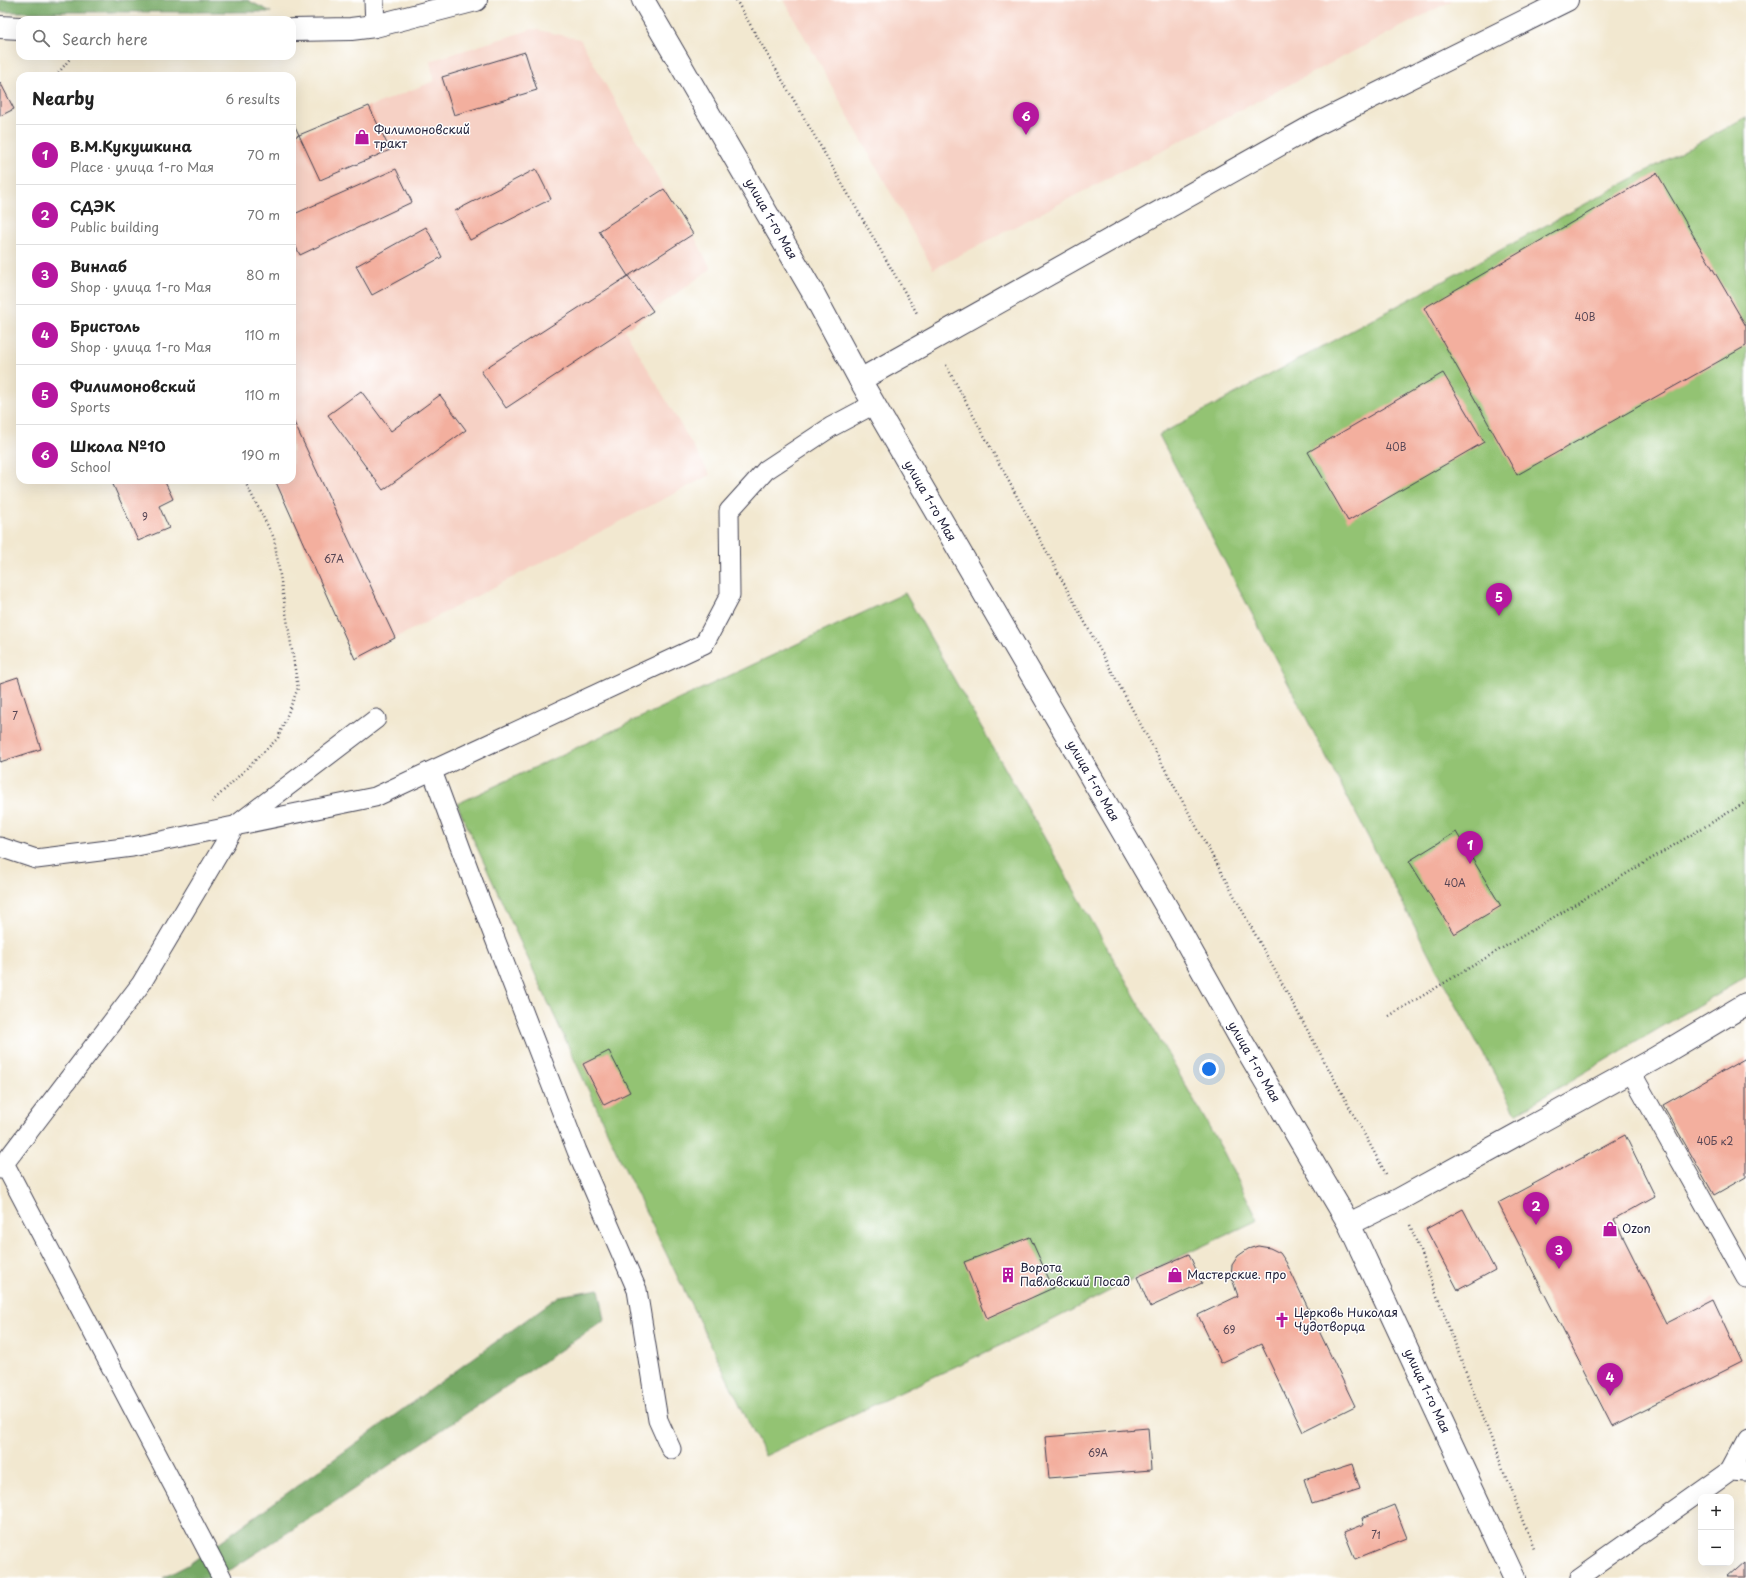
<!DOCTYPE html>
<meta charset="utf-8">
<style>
:root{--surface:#fff;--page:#f2f2f2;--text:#222;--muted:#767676;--line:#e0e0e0;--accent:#b5179e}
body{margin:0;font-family:"Playpen Sans",sans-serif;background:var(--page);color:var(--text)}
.controls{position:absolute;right:12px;bottom:12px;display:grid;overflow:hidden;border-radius:8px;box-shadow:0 4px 16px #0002}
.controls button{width:36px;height:36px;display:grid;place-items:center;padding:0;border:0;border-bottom:1px solid var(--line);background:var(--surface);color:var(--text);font:20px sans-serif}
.you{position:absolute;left:1209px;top:1069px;width:14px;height:14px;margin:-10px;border:3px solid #fff;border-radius:50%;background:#1a73e8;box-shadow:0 0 0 6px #1a73e833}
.badge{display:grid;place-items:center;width:26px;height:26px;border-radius:50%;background:var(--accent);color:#fff;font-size:13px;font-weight:700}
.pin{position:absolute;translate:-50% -33px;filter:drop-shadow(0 1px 2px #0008)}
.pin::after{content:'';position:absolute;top:21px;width:14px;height:12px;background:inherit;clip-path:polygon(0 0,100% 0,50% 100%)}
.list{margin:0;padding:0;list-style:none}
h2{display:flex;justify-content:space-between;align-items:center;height:52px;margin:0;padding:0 16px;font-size:17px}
h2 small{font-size:13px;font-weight:400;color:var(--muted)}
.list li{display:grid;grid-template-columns:26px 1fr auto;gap:12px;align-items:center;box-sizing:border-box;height:60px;padding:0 16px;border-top:1px solid var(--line)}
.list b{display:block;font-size:15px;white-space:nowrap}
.list p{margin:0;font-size:13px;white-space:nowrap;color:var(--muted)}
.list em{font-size:13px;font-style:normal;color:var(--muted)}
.icon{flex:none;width:22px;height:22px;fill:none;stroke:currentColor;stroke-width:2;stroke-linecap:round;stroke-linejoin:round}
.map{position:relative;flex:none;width:1746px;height:1578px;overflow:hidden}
.search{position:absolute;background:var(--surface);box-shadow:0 4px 16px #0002;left:16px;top:16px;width:280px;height:44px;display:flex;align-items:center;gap:10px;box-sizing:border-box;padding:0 14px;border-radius:12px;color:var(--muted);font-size:15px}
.panel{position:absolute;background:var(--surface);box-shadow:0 4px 16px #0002;left:16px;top:72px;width:280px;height:412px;border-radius:12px}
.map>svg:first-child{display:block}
.built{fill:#f6d1c5}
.green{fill:#93c373;stroke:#5a7257}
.forest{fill:#76a965;stroke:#4c6650}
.building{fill:#f3af9e}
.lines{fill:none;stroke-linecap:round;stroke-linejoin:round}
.service-casing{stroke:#414051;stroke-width:21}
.minor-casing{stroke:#414051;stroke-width:24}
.tertiary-casing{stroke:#414051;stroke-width:24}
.path{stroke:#414051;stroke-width:2.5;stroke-dasharray:1 3;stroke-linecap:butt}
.service{stroke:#fff;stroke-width:19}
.minor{stroke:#fff;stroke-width:22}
.tertiary{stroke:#fff;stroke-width:22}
.labels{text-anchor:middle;stroke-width:3;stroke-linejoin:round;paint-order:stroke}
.number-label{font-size:10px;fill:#564554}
.poi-label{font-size:12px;fill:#22223b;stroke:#fff;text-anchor:start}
.street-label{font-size:12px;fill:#22223b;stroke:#fff}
</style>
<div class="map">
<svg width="1746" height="1578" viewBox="0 0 1746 1578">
<rect width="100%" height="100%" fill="#fff"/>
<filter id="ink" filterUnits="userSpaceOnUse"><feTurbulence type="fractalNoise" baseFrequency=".025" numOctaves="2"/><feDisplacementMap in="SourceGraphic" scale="8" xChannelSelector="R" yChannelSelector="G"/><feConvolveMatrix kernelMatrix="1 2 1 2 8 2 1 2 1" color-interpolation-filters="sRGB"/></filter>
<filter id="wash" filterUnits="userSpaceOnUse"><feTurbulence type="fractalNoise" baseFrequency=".012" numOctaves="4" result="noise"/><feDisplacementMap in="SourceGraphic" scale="16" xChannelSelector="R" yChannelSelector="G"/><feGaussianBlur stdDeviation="0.9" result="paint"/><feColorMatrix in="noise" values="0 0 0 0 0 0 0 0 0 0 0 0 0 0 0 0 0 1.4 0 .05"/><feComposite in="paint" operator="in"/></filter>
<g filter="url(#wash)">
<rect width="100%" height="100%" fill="#f2e8d0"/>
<path class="built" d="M784 0H1453L933 269Z
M533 29 580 39 664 189 693 234 711 269 625 330 710 475 355 659 275 480H292V120L299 135 434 81 430 61Z"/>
<path class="green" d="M1746 117V977L1516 1113 1444 983 1159 435Z
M905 593 1223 1151 1258 1220 1137 1277 1033 1330 765 1456 621 1161 457 804Z"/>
<path class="forest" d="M0 0H247L271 12H0Z
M599 1289 605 1320 339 1499 218 1578H163L188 1565 559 1296Z"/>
<g id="blocks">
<path class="building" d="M525 52 537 90 454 115 442 77Z
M0 82 14 109 0 116Z
M369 106 390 150 320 180 299 135 292 138V120L299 135Z
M396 169 412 202 300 255 292 239V215Z
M536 169 551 199 470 240 455 211Z
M1657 173 1746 326V346L1517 475 1424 308Z
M664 189 693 234 628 276 599 231Z
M426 227 442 257 372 295 356 266Z
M628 276 653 311 506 408 481 371Z
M1443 373 1484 442 1348 521 1308 452Z
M361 391 391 431 440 395 466 430 383 490 328 415Z
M292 418 395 638 355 659 275 480H292Z
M111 480H164L173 499 159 506 169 528 138 541Z
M18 677 41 749 0 762V683Z
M1456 832 1501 906 1454 934 1409 861Z
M609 1051 630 1092 604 1105 583 1064Z
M1746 1058V1177L1714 1195 1663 1105Z
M1625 1135 1655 1196 1614 1219 1666 1323 1713 1299 1742 1361 1612 1426 1498 1203Z
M1463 1209 1495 1270 1458 1290 1426 1229Z
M1030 1237 1053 1288 987 1318 964 1262Z
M1258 1246 1270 1248 1280 1253 1286 1262 1355 1406 1303 1432 1261 1344 1221 1363 1198 1315 1238 1296 1231 1276 1232 1265 1238 1256 1248 1249Z
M1189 1254 1202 1283 1150 1307 1137 1277Z
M1148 1428 1151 1470 1049 1478 1045 1437Z
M1352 1464 1360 1489 1312 1504 1304 1479Z
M1394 1505 1407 1538 1355 1559 1344 1532 1364 1524 1362 1518Z
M1746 1562V1578H1728Z"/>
</g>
</g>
<g filter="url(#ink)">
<use href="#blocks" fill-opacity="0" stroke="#414051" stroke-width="1"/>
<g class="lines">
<defs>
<path id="service" d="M374 0 375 26
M432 771 475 887 577 1151 637 1290 658 1420 671 1449
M0 847 36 859 132 847 375 797 704 644 730 595 729 511 766 470 831 427 874 404
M1631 1072 1746 1278
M4 1163 222 1578
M0 1169 141 984 235 826 376 719
M1730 1471 1746 1441
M1579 1578 1730 1471 1746 1472"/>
<path id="minor" d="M0 27 20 28
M292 30 351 29 375 26 476 0
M860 380 1311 127 1567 0
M1349 1224 1400 1199 1654 1059 1746 1004"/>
<path id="tertiary" d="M643 0 812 291 860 380 1174 920 1240 1038 1349 1224 1514 1578"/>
</defs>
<use href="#service" class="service-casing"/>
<use href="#minor" class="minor-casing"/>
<use href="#tertiary" class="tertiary-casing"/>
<path class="path" d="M736 0 918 315
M56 76 72 56
M946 365 1088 628 1386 1174
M212 802 278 738 298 688 274 538 244 480
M1389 1016 1746 802
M1410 1225 1533 1548"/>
<use href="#service" class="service"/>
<use href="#minor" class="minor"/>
<use href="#tertiary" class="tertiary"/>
</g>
</g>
<defs>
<symbol id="shop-bare" viewBox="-9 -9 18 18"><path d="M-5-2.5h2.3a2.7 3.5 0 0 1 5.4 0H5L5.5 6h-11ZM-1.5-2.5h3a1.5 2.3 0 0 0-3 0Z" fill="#b5179e" stroke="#fff" stroke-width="2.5" paint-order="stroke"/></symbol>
<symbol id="building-bare" viewBox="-9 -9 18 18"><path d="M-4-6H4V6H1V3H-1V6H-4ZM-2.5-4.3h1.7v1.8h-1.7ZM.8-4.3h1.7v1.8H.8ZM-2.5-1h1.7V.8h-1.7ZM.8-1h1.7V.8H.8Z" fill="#b5179e" stroke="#fff" stroke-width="2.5" paint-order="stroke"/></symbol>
<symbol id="church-bare" viewBox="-9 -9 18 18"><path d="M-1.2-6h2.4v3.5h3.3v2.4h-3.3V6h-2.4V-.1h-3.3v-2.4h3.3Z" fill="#b5179e" stroke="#fff" stroke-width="2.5" paint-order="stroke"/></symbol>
</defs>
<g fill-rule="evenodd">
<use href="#shop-bare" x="351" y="126" width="22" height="22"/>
<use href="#shop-bare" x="1599" y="1218" width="22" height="22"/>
<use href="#building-bare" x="997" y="1264" width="22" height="22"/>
<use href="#shop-bare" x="1164" y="1264" width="22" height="22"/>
<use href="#church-bare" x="1271" y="1309" width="22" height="22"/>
</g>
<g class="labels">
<g class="number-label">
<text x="1585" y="321">40В</text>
<text x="1396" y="451">40В</text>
<text x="145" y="521">9</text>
<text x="334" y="563">67А</text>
<text x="15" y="720">7</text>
<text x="1455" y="887">40А</text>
<text x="1715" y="1145">40Б к2</text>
<text x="1229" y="1334">69</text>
<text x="1098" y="1457">69А</text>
<text x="1376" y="1539">71</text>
</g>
<g class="poi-label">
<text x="374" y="134">Филимоновский<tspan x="374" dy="14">тракт</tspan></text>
<text x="1622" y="1233">Ozon</text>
<text x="1020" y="1272">Ворота<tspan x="1020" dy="14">Павловский Посад</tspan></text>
<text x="1187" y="1279">Мастерские. про</text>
<text x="1294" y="1317">Церковь Николая<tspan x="1294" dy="14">Чудотворца</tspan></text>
</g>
<g class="street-label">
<text transform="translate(771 219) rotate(60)" y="4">улица 1-го Мая</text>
<text transform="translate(930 501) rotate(60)" y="4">улица 1-го Мая</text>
<text transform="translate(1093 781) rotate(60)" y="4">улица 1-го Мая</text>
<text transform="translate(1254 1062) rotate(60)" y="4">улица 1-го Мая</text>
<text transform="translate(1427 1391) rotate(65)" y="4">улица 1-го Мая</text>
</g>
</g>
</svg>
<div class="controls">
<button>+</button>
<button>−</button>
</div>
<div class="you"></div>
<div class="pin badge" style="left:1470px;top:864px">1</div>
<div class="pin badge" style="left:1536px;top:1225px">2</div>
<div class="pin badge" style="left:1559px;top:1269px">3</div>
<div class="pin badge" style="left:1610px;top:1396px">4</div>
<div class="pin badge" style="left:1499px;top:616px">5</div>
<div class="pin badge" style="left:1026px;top:135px">6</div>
<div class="search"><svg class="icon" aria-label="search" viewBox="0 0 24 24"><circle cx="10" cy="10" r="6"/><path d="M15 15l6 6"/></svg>Search here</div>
<section class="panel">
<h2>Nearby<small>6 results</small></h2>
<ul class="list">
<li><span class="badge">1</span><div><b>В.М.Кукушкина</b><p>Place · улица 1-го Мая</p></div><em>70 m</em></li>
<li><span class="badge">2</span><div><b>СДЭК</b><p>Public building</p></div><em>70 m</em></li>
<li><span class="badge">3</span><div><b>Винлаб</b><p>Shop · улица 1-го Мая</p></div><em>80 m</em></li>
<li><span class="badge">4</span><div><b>Бристоль</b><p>Shop · улица 1-го Мая</p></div><em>110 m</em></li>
<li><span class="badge">5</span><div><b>Филимоновский</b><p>Sports</p></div><em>110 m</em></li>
<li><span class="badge">6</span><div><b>Школа №10</b><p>School</p></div><em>190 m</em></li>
</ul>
</section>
</div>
